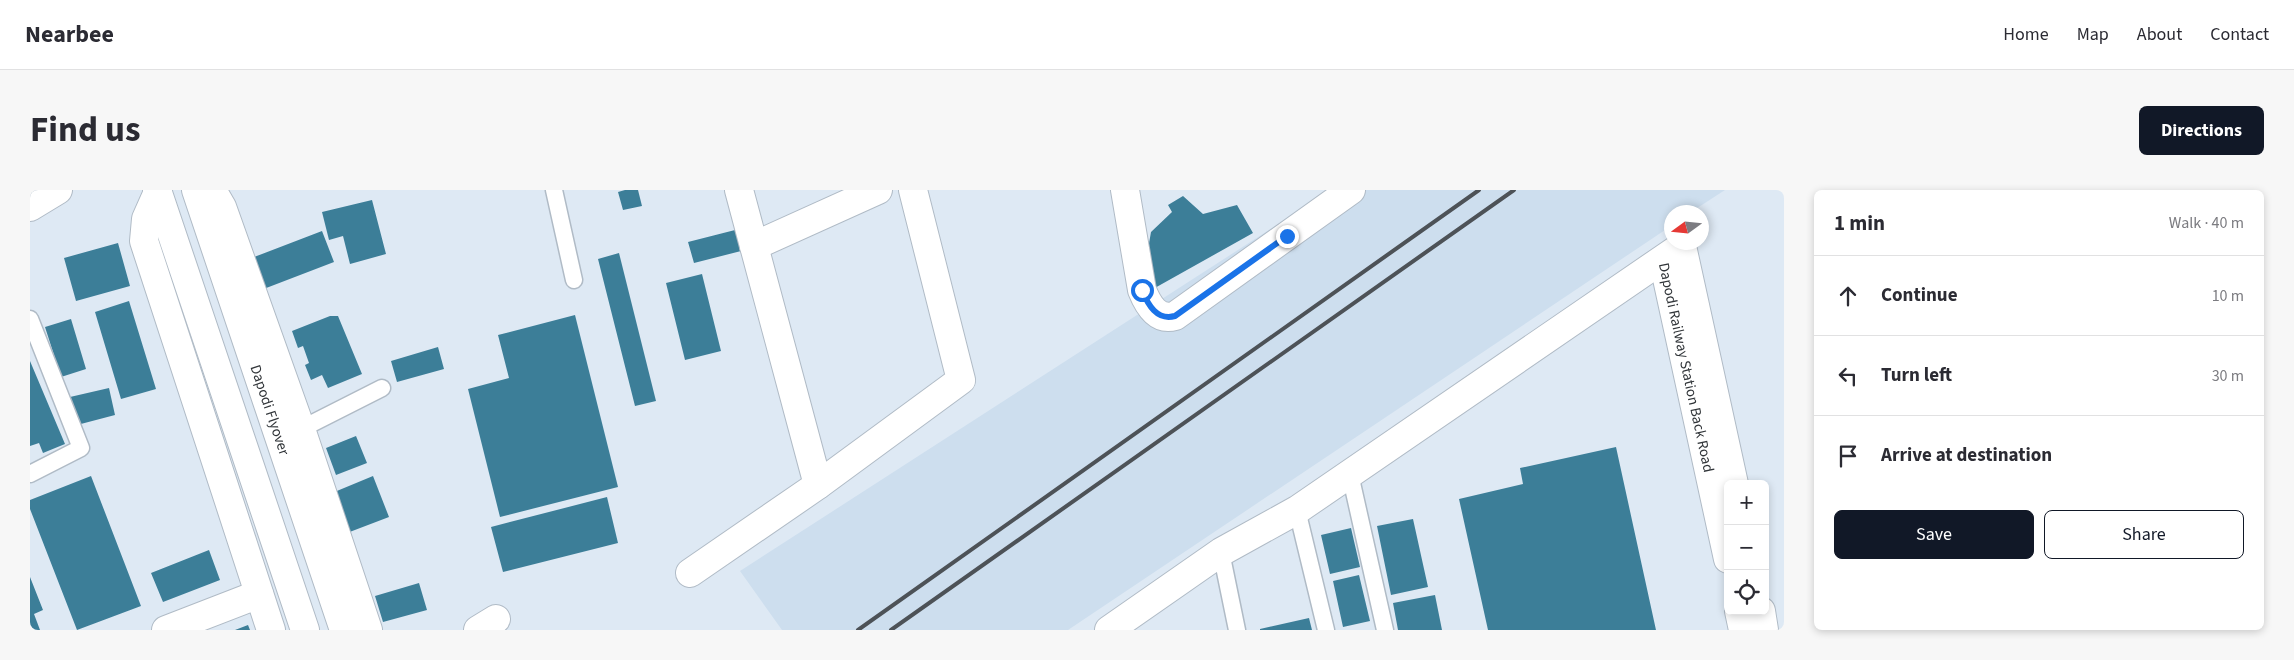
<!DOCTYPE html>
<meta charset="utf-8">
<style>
:root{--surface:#fff;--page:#f7f7f7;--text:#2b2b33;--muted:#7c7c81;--line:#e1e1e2;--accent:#111827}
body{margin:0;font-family:"Source Sans 3",sans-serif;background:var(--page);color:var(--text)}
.controls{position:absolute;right:15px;bottom:15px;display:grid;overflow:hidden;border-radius:8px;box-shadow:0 2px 8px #0003}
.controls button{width:45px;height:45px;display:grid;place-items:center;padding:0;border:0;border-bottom:1px solid var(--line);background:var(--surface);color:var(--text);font:25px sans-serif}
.compass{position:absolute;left:1634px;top:15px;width:45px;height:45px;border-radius:50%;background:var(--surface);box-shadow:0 2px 8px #0003;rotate:255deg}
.stop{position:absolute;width:15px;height:15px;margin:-11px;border:4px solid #1a73e8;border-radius:50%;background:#fff}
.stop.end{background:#1a73e8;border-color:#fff;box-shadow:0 1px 5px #0008}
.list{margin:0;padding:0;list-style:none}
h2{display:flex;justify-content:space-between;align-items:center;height:65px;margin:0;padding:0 20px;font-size:21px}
h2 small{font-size:16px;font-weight:400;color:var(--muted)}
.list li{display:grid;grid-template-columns:32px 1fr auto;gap:15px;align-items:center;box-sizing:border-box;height:80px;padding:0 20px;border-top:1px solid var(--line)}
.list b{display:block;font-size:19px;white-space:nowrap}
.list em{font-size:16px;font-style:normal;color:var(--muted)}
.actions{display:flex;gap:10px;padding:15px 20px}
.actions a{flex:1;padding:11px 0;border:1px solid var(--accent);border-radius:8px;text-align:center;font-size:18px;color:var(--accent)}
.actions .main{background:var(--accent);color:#fff}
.icon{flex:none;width:28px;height:28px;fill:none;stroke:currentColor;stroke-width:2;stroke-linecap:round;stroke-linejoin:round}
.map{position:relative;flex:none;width:1754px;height:440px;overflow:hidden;border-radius:8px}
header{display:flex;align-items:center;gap:30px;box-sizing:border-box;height:70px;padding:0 25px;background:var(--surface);border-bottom:1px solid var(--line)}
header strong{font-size:24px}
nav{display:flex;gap:28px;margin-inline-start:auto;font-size:18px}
.intro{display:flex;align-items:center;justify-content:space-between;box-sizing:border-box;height:120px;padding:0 30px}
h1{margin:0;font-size:35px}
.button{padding:12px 22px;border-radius:8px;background:var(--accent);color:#fff;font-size:18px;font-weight:700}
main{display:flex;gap:30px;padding:0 30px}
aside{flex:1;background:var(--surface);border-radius:8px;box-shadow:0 2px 8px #0003}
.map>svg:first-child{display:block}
.built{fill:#cddeee}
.building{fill:#3c7e98}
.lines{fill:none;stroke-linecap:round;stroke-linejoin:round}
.lane-casing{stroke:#b0bbc6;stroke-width:19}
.street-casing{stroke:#b0bbc6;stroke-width:30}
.secondary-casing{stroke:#b0bbc6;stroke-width:30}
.primary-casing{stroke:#b0bbc6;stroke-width:30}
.lane{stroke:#fff;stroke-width:16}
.street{stroke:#fff;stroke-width:28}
.secondary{stroke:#fff;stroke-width:28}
.primary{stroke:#fff;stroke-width:28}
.rail{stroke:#4d5257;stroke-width:4}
.route{stroke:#1a73e8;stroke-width:6}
.labels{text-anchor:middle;stroke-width:5;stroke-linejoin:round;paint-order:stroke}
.street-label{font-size:15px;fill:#313539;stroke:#edf6ff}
</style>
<header>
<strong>Nearbee</strong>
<nav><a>Home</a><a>Map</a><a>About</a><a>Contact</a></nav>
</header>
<div class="intro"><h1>Find us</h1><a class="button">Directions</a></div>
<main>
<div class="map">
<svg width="1754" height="440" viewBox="0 0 1754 440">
<rect width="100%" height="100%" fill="#dee9f4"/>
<path class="built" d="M1301 0H1695L1661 22H1642L1641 36 1038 440H752L710 381Z"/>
<path class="building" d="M595 0H608L612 16 593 20 588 2Z
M1153 6 1173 24 1207 15 1223 43 1123 99 1117 65 1121 42 1142 22 1138 15Z
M342 10 356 64 320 74 313 46 299 50 292 22Z
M709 39 715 60 664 73 658 52Z
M292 41 304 72 231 100 219 69Z
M88 53 100 96 46 111 34 68Z
M589 63 626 211 605 216 568 69Z
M672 84 691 161 655 170 636 93Z
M99 111 126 199 91 209 65 122Z
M545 125 588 297 470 327 438 199 479 188 468 145Z
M300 126H308L332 184 298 198 292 185 281 190 275 175 279 173 273 156 268 158 262 141Z
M41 129 56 179 31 187 15 137Z
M408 157 414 179 367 192 361 171Z
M0 171 35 254 13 263 9 253 0 256Z
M79 198 85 225 47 235 40 207Z
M326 246 337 273 306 285 296 258Z
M1586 257 1626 440H1458L1429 309 1493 294 1490 278Z
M61 286 111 416 47 440 0 319V310Z
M343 286 359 327 317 343 302 303Z
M577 307 588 353 473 382 461 337Z
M1383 329 1398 397 1361 405 1347 336Z
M1321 338 1330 377 1300 384 1291 345Z
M179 360 190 390 133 412 121 383Z
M1329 385 1340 431 1313 437 1303 391Z
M0 387 13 420 4 424 10 440H0Z
M389 393 397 420 353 432 345 406Z
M1405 405 1412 440H1368L1363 413Z
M1279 428 1282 440H1230V439Z
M218 435 220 440H205Z"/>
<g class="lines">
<defs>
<path id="lane" d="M524 0 544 90
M0 129 51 258 0 284
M271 239 352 198
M1320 284 1355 440
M1267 320 1296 440
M1191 362 1207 440"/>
<g id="street">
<path d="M1095 0 1112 100C1118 115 1127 131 1145 126L1321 0"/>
<path d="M724 56 848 0"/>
<path id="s1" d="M1633 70 1698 369"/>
<path d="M788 295 931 190 883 0"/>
<path d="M660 383 788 295 709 0"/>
<path d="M1709 421 1713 440"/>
<path d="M1731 421 1734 440"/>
<path d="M136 440 229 404"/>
<path d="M448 440 466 429"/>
<path d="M1079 440 1191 362 1267 320 1652 56 1704 294"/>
</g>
<g id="secondary">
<path d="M127 0 275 440"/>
<path id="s2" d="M166 0 314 440"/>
<path d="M182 0 192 17 271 239 338 440"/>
<path d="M128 2 116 29 114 51 241 440"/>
</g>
<path id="primary" d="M0 17 28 0"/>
</defs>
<use href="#lane" class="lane-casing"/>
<use href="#street" class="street-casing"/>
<use href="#secondary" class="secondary-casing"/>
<use href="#primary" class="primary-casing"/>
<use href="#lane" class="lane"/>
<use href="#street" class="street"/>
<use href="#secondary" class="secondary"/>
<use href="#primary" class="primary"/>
<path class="rail" d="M828 440 1449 0
M861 440 1484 0"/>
</g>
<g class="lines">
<path class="route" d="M1112 100C1118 115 1127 131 1145 126L1257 46"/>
</g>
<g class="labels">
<g class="street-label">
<text dy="5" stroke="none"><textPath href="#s1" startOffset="110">Dapodi Railway Station Back Road</textPath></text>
<text dy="5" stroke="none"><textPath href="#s2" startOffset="232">Dapodi Flyover</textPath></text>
</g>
</g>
</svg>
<div class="controls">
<button>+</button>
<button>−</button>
<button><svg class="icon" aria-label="locate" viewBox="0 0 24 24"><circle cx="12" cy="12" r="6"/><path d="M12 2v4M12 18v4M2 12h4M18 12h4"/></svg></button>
</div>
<svg class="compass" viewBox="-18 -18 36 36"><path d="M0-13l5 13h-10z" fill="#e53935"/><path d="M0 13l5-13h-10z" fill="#7c7c81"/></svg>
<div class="stop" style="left:1112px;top:100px"></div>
<div class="stop end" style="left:1257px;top:46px"></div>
</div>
<aside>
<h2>1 min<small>Walk · 40 m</small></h2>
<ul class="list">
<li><svg class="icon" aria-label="ahead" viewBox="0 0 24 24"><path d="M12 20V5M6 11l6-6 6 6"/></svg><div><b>Continue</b></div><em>10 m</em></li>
<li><svg class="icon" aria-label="left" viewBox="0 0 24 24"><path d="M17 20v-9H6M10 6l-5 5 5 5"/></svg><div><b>Turn left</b></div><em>30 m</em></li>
<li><svg class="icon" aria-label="arrive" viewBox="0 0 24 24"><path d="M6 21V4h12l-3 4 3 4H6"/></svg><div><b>Arrive at destination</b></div></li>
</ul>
<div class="actions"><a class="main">Save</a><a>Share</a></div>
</aside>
</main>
